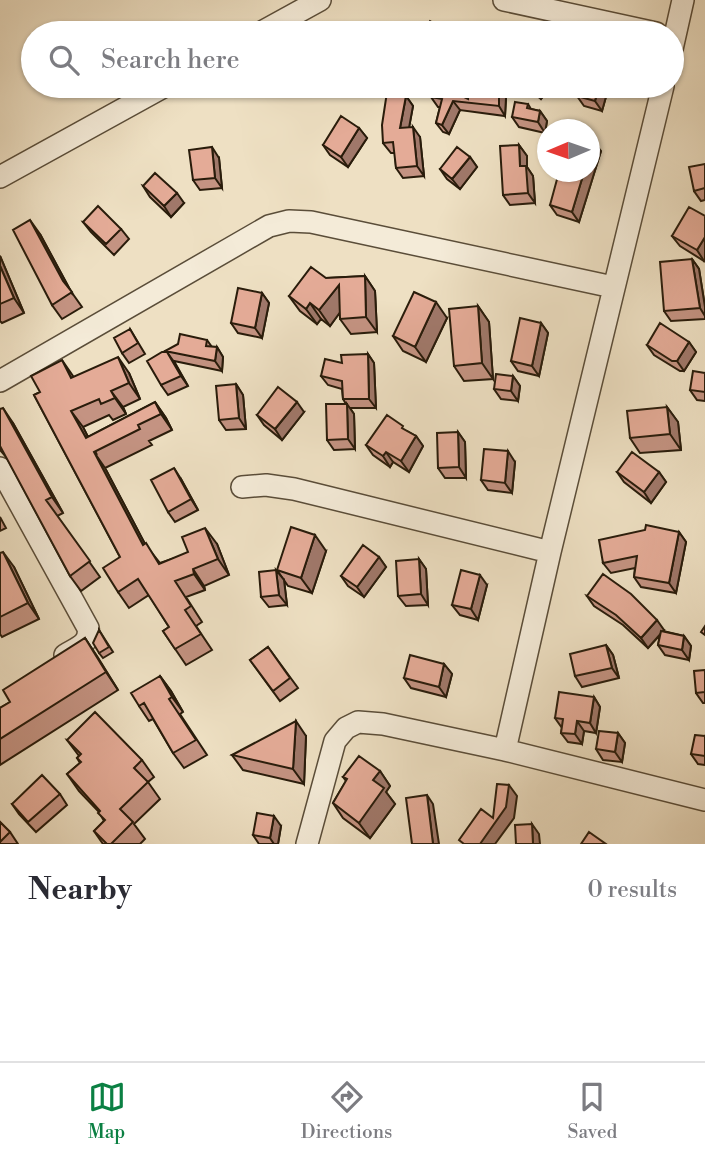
<!DOCTYPE html>
<style>
:root{--surface:#fff;--page:#f2f2f3;--text:#2b2b33;--muted:#7c7c81;--line:#e1e1e2;--accent:#0b8043}
body{margin:0;font-family:"Libre Bodoni",serif;background:var(--page);color:var(--text)}
.compass{position:absolute;left:537px;top:119px;width:63px;height:63px;border-radius:50%;background:var(--surface);box-shadow:0 2px 5px #0004;rotate:268deg}
.list{margin:0;padding:0;list-style:none}
h2{display:flex;justify-content:space-between;align-items:center;height:91px;margin:0;padding:0 28px;font-size:30px}
h2 small{font-size:23px;font-weight:400;color:var(--muted)}
.icon{flex:none;width:38px;height:38px;fill:none;stroke:currentColor;stroke-width:2;stroke-linecap:round;stroke-linejoin:round}
.map{position:relative;flex:none;width:705px;height:844px;overflow:hidden}
.search{position:absolute;background:var(--surface);box-shadow:0 2px 5px #0004;left:21px;right:21px;top:21px;height:77px;display:flex;align-items:center;gap:18px;box-sizing:border-box;padding:0 24px;border-radius:38px;color:var(--muted);font-size:26px}
.sheet{height:217px;background:var(--surface)}
nav{display:flex;justify-content:space-around;align-items:center;box-sizing:border-box;height:98px;border-top:2px solid var(--line);background:var(--surface);font-size:19px;color:var(--muted)}
nav a{display:grid;justify-items:center;gap:4px}
nav .on{color:var(--accent)}
.map>svg:first-child{display:block}
.lines{fill:none;stroke-linecap:round;stroke-linejoin:round}
.minor-casing{stroke:#5a4d39;stroke-width:24}
.minor{stroke:#f4ebd8;stroke-width:21}
.wall{fill:#c49382;stroke:#291c0b;stroke-width:2}
.shaded-wall{fill:#a0786a;stroke:#291c0b;stroke-width:2}
.building{fill:#e4ab97;stroke:#291c0b;stroke-width:2}
</style>
<div class="map">
<svg width="705" height="844" viewBox="0 0 705 844">
<rect width="100%" height="100%" fill="#eee0c3"/>
<filter id="stains"><feTurbulence type="fractalNoise" baseFrequency=".00286" numOctaves="4"/><feColorMatrix values="0 0 0 0 .2 0 0 0 0 .09 0 0 0 0 .02 0 0 0 .5 -.17"/></filter>
<radialGradient id="worn" r=".72"><stop offset=".6" stop-color="#630" stop-opacity="0"/><stop offset="1" stop-color="#630" stop-opacity=".3"/></radialGradient>
<g class="lines">
<defs>
<path id="minor" d="M504 0 656 33
M260 33 320 0
M672 49 683 0
M0 177 165 86
M0 381 269 226 289 221 311 222 613 287
M0 468 88 628C91 644 76 648 65 655
M242 487 266 485 294 489 550 552
M505 750 550 552 663 86
M307 844 335 741 346 728 358 722 383 724 505 750 705 800"/>
</defs>
<use href="#minor" class="minor-casing"/>
<use href="#minor" class="minor"/>
</g>
<path class="wall" d="M496 86V89L506 98 505 116 460 110 449 134 443 132 436 123 440 107H438L431 97 468 99Z
M525 86H551L541 99Z
M580 86H609L602 111 584 106 577 96Z
M406 96 413 106 409 127 420 137 424 176 403 178 396 168 395 153H391L383 143Z
M528 104 531 109 540 111 547 121 545 133 519 127 512 117Z
M359 128 367 138 348 167 330 155 323 145Z
M519 145 527 156V167L533 176 535 203 510 205 503 195Z
M601 151 579 222 557 215 550 205Z
M470 157 477 167 460 189 447 179 440 169Z
M219 158 222 188 200 190 193 180Z
M705 164V200L701 201 694 191Z
M143 186 184 203 171 217 150 197Z
M705 216V259L704 261 680 246 672 236Z
M83 222 121 229 129 239 114 255 91 232Z
M40 234 70 290 82 307 62 319 52 305Z
M0 256 24 313 2 323 0 321Z
M692 259 699 269 705 307V319L671 321 664 311Z
M365 276 375 291 377 332 351 334 340 319V312L330 326 321 319 317 324 300 311 289 296 326 278Z
M262 293 269 303 262 338 238 333 231 323Z
M478 306 489 322 493 379 464 381 454 366Z
M447 318 426 362 403 351 393 336Z
M541 323 548 333 539 376 518 371 511 361Z
M130 329 145 354 129 363 122 353Z
M207 340 212 347H217L223 357 222 371 174 361 188 386 168 395 161 385 165 351Z
M689 342 696 352 684 371H680L654 355 647 345Z
M368 354 374 363 376 408H350L354 414 355 449 334 450 327 440 346 404 343 399 342 389 328 385 321 376 342 363Z
M129 373 140 399 123 407 126 414 113 420 109 415 83 427 88 437 155 402 166 418 172 430 149 441 152 445 105 468 145 544 160 563 217 544 229 575 204 586 205 590 186 597 202 622 196 626 212 650 186 665 163 631 169 627 149 595 129 608 118 592 120 557 34 395 73 377Z
M705 373V401L697 400 690 390Z
M513 376 520 386 518 401 501 399 494 389Z
M236 384 243 395 246 429 226 430 219 420Z
M667 407 678 422 681 450 640 453 630 438Z
M0 409 13 423 63 513 57 516 100 577 81 591 70 576 7 458 0 450Z
M304 412 282 440 264 425 257 415Z
M407 431 416 436 423 446 409 472 393 462 390 467 373 455 366 445Z
M458 432 465 442 466 478H445L438 468Z
M515 462 512 493 488 490 481 480Z
M617 472H659L666 482 651 503 624 482Z
M181 479 198 510 175 522 168 512Z
M0 517 6 528 0 531Z
M679 532 686 542 676 593 641 587 634 577 635 568 611 573 603 563Z
M326 551 312 593 288 586 277 570Z
M0 553 14 567 39 619 2 637 0 634Z
M379 557 386 567 364 597 348 586 341 576Z
M419 559 426 569 428 605 406 606 398 596Z
M284 580 287 605 269 607 261 597Z
M487 585 478 620 460 615 452 605Z
M587 596 664 630 663 631 684 636 691 646 689 660 665 655 658 645 660 635 648 648 623 625 594 606Z
M99 630 113 652 103 658 99 653Z
M85 638 118 690 0 765V708L10 702Z
M606 645 613 655 619 678 582 687 575 676Z
M268 647 298 688 280 701 250 660Z
M444 664 452 674 446 697 411 688 404 678Z
M705 670V703H703L696 693Z
M160 676 171 691 183 712 180 714 207 755 184 768 173 753 153 719 149 721 139 706Z
M594 697 600 707 596 733 584 731 582 744 568 742 561 733 562 728 555 718Z
M618 733 625 743 622 762 603 760 596 749Z
M306 736 304 784 243 770 232 755Z
M705 736V765L698 764 691 754Z
M67 740 142 760 154 777 148 782 160 799 134 824 145 839 140 844H103L94 831 104 821 99 812 79 791 67 774 80 763 77 758 79 756Z
M380 771 390 786 386 792 395 804 370 838 343 818 333 803 346 781 343 777Z
M60 794 67 805 36 832 19 814 12 804Z
M0 822 10 832 18 844H0Z
M281 826 278 844H259L253 835Z"/>
<path class="shaded-wall" d="M536 86H551L541 99 533 89Z
M599 86H609L602 111 595 101Z
M499 89 506 98 505 116 499 106Z
M406 96 413 106 407 139 400 128Z
M453 101 460 110 449 134 442 125Z
M540 111 547 121 545 133 538 122Z
M413 127 420 137 424 176 417 166Z
M359 128 367 138 348 167 341 157Z
M593 141 601 151 579 222 572 212 584 172H590V154Z
M519 145 527 156V167L533 176 535 203 528 193 520 166Z
M212 147 219 158 222 188 215 178Z
M470 157 477 167 460 189 452 179Z
M177 193 184 203 171 217 164 206Z
M30 220 40 234 73 295 63 281Z
M705 237V259L704 261 697 250Z
M0 256 24 313 14 298 0 266Z
M692 259 699 269 705 307V316L700 308Z
M365 276 375 291 377 332 366 317Z
M339 285 349 300 330 326 319 310Z
M262 293 269 303 262 338 255 328Z
M436 302 447 318 426 362 415 347Z
M310 303 321 319 317 324 306 309Z
M478 306 489 322 493 379 482 363Z
M541 323 548 333 539 376 532 366Z
M689 342 696 352 684 371 677 361Z
M217 347 223 357 222 371 215 361Z
M167 352 174 362 188 386 181 376Z
M368 354 374 363 376 408 369 399Z
M118 357 129 373 140 399 129 383Z
M62 360 73 376 82 394 71 378Z
M513 376 520 386 518 401 511 391Z
M236 384 243 395 246 429 239 418Z
M111 391 123 407 126 414 115 398Z
M155 402 166 418 172 430 161 414Z
M297 402 304 412 282 440 275 429Z
M347 404 354 414 355 449 348 439Z
M667 407 678 422 681 450 670 434Z
M3 408 13 423 63 513 52 497Z
M71 411 83 427 97 455 86 438Z
M458 432 465 442 466 478 459 467Z
M416 436 423 446 409 472 401 461Z
M508 451 515 462 512 493 505 483Z
M94 452 105 468 154 561 143 545Z
M386 452 393 462 390 467 383 456Z
M174 468 181 479 198 510 191 499Z
M659 472 666 482 651 503 644 492Z
M205 528 217 544 229 575 218 559Z
M679 532 686 542 676 593 669 583Z
M315 535 326 551 312 593 301 578Z
M3 552 14 567 39 619 28 603Z
M379 557 386 567 364 597 357 587Z
M419 559 426 569 428 605 421 594Z
M193 569 204 586 205 590 194 574Z
M276 570 284 580 287 605 279 595Z
M480 575 487 585 478 620 471 609Z
M657 620 664 630 648 648 641 638Z
M684 636 691 646 689 660 682 650Z
M85 638 97 656 118 690 106 672Z
M606 645 613 655 619 678 612 668Z
M444 664 452 674 446 697 439 687Z
M160 676 171 691 183 712 172 697Z
M594 697 600 707 596 733 590 723Z
M296 721 306 736 304 784 293 769Z
M577 721 584 731 582 744 575 734Z
M618 733 625 743 622 762 615 752Z
M380 771 390 786 386 792 395 804 370 838 359 823 373 780Z
M509 785 517 796 514 818 495 844H480Z
M427 795 433 804 439 844H433Z
M274 816 281 826 278 844H274L270 838Z
M532 824 539 834 540 844H533Z"/>
<path class="building" d="M430 21 449 32 448 33H423Z
M434 86H441L468 99V86H489L490 88 499 89V106L453 101 442 125 436 123 442 99 431 97Z
M580 86H599L595 101 577 96Z
M387 92 406 96 400 128 413 127 417 166 396 168 393 142 383 143 382 125Z
M515 102 528 104 527 108 540 111 538 122 512 117Z
M341 116 359 128 341 157 323 145Z
M590 140 593 141 590 154Z
M519 145 520 166H526L528 193 503 195 500 146Z
M212 147 215 178 193 180 189 150Z
M457 147 470 157 452 179 440 169Z
M705 164V188L694 191 689 167Z
M559 172H584L572 212 550 205Z
M155 173 177 193 164 206 143 186Z
M98 206 121 229 106 244 83 222Z
M689 207 705 216V237L697 250 672 236Z
M30 220 63 281 72 292 52 305 13 230Z
M692 259 700 308 664 311 660 262Z
M0 266 14 298 0 304Z
M311 267 326 278 365 276 366 317 340 319 339 285 319 310 310 303 306 309 289 296Z
M238 288 262 293 255 328 231 323Z
M414 292 436 302 415 347 393 336Z
M478 306 482 363 454 366 449 309Z
M520 318 541 323 532 366 511 361Z
M660 323 689 342 677 361H672L647 345Z
M130 329 138 343 122 353 114 338Z
M180 334 207 340 206 346 217 347 215 361 165 351 178 344Z
M162 352H167L181 376 161 385 147 361Z
M368 354 369 399H343L342 381 321 376 325 359 342 363 341 355Z
M118 357 129 383 111 391 115 398 101 404 99 399 71 411 86 438 155 402 161 414 138 425 140 429 94 452 143 545 146 543 159 564 188 552 182 537 205 528 218 559 193 569 194 574 175 581 191 606 185 610 201 634 175 649 163 631 169 627 138 579 118 592 103 568 120 557 34 395 40 392 31 376 62 360 71 378Z
M693 371 705 373V392L690 390Z
M496 374 513 376 511 391 494 389Z
M236 384 239 418 219 420 216 386Z
M278 387 297 402 275 429 257 415Z
M326 404H347L348 439 327 440Z
M667 407 670 434 630 438 627 411Z
M3 408 52 497 46 500 90 561 70 576 0 446V409Z
M387 415 403 426 402 428 416 436 401 461 386 452 383 456 366 445Z
M458 432 459 467 438 468 437 433Z
M484 449 508 451 505 483 481 480Z
M632 452 659 472 644 492 617 472Z
M174 468 191 499 168 512 151 480Z
M646 525 679 532 669 583 634 577 637 556 603 563 599 540 645 530Z
M291 527 315 535 301 578 277 570Z
M363 545 379 557 357 587 341 576Z
M3 552 28 603 0 617V553Z
M419 559 421 594 398 596 396 561Z
M276 570 279 595 261 597 259 572Z
M461 570 480 575 471 609 452 605Z
M603 574 631 594 657 620 641 638 616 615 587 596Z
M705 626V635L701 632Z
M99 630 109 647 99 653 93 643Z
M661 631 684 636 682 650 658 645Z
M85 638 106 672 0 739V708L10 702 3 690Z
M606 645 612 668 575 676 570 654Z
M268 647 290 678 273 691 250 660Z
M410 655 444 664 439 687 404 678Z
M705 670V692L696 693 694 671Z
M160 676 172 697 169 699 196 740 173 753 144 703 139 706 131 693Z
M559 692 594 697 590 723 577 721 575 734 561 733 563 719 555 718Z
M95 712 142 760 134 768 148 782 120 809 133 822 111 844H107L94 831 105 820 98 813 100 811 67 774 81 762 77 758 81 754 67 740Z
M296 721 293 769 232 755Z
M599 731 618 733 615 752 596 749Z
M695 735 705 736V756L691 754Z
M359 756 380 771 373 780 384 788 359 823 333 803 347 779 343 777Z
M42 775 60 794 28 822 12 804Z
M497 784 509 785 506 807 480 844H464L459 840 481 809 493 818Z
M427 795 433 844H412L406 798Z
M257 813 274 816 270 838 253 835Z
M0 822 10 832 0 842Z
M532 824 533 844H516L515 825Z
M589 832 606 844H581Z"/>
<rect width="100%" height="100%" filter="url(#stains)"/>
<rect width="100%" height="100%" fill="url(#worn)"/>
</svg>
<svg class="compass" viewBox="-18 -18 36 36"><path d="M0-13l5 13h-10z" fill="#e53935"/><path d="M0 13l5-13h-10z" fill="#7c7c81"/></svg>
<div class="search"><svg class="icon" aria-label="search" viewBox="0 0 24 24"><circle cx="10" cy="10" r="6"/><path d="M15 15l6 6"/></svg>Search here</div>
</div>
<section class="sheet">
<h2>Nearby<small>0 results</small></h2>
<ul class="list">
</ul>
</section>
<nav>
<a class="on"><svg class="icon" aria-label="map" viewBox="0 0 24 24"><path d="M3 6l6-2 6 2 6-2v14l-6 2-6-2-6 2zM9 4v14M15 6v14"/></svg>Map</a>
<a><svg class="icon" aria-label="directions" viewBox="0 0 24 24"><path d="M12 3l9 9-9 9-9-9zM9 14v-3h6M13 9l2 2-2 2"/></svg>Directions</a>
<a><svg class="icon" aria-label="saved" viewBox="0 0 24 24"><path d="M7 4h10v16l-5-4-5 4z"/></svg>Saved</a>
</nav>
